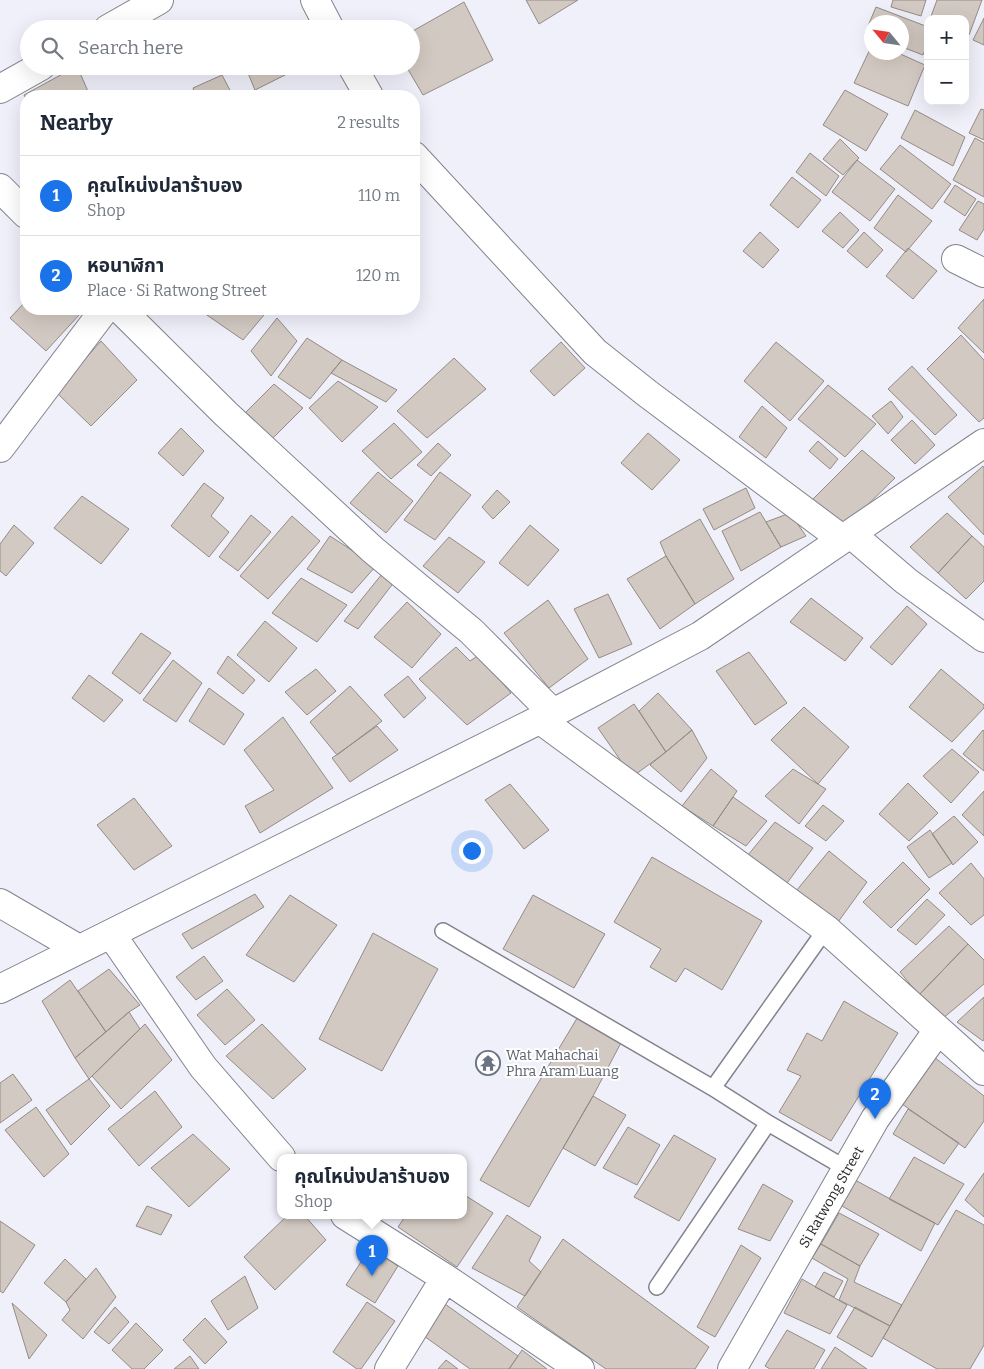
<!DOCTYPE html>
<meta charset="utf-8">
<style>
:root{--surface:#fff;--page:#f6f6f7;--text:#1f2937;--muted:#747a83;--line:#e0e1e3;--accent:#1a73e8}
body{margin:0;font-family:Bitter,"Noto Sans Thai",serif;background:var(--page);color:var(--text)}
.controls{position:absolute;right:15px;top:15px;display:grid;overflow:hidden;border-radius:10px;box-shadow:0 5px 20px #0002}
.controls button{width:45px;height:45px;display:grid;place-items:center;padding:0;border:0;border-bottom:1px solid var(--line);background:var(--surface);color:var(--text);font:25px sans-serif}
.compass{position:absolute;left:864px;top:15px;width:45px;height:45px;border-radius:50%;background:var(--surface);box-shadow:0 5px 20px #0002;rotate:299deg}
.you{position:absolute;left:471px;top:850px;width:18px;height:18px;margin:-12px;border:4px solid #fff;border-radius:50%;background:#1a73e8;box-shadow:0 0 0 8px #1a73e833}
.badge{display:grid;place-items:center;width:32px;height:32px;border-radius:50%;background:var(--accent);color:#fff;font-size:16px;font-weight:700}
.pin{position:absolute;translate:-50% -41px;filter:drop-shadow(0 1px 2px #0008)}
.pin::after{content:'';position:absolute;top:26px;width:18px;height:15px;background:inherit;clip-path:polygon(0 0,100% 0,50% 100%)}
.popup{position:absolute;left:277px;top:1154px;width:190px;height:65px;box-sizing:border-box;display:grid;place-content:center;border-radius:10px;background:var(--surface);filter:drop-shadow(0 1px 4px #0005);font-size:16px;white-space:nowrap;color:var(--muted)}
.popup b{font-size:19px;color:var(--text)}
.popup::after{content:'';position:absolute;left:50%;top:100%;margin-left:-10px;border:10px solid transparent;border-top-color:var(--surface)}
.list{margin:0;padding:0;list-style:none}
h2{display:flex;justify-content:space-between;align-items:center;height:65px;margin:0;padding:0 20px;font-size:21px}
h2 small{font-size:16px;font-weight:400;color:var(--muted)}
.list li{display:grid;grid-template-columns:32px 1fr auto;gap:15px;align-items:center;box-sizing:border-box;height:80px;padding:0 20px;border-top:1px solid var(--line)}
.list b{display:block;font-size:19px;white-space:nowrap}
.list p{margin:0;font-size:16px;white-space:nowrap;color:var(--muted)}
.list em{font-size:16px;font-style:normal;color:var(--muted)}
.icon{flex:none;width:28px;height:28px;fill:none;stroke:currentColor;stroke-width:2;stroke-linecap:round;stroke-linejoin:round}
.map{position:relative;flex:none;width:984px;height:1369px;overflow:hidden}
.search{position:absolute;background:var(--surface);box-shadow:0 5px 20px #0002;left:20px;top:20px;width:400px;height:55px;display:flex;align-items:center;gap:12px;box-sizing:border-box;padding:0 18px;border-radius:28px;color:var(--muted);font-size:19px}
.panel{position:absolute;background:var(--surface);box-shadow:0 5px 20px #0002;left:20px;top:90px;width:400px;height:225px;border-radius:20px}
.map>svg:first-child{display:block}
.building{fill:#d2c9c2;stroke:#958b86}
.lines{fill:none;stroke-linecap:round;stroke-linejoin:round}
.lane-casing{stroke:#83838d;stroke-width:18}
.street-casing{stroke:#83838d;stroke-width:30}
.lane{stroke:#fff;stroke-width:15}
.street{stroke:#fff;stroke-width:28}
.labels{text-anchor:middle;stroke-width:4;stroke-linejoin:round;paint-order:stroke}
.worship-label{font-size:14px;fill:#5b616d;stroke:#fefefe;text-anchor:start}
.street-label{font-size:14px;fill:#26262a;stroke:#fefefe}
</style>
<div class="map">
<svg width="984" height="1369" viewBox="0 0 984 1369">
<rect width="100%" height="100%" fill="#eff0fa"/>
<path class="building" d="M526 0H578L539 24Z
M893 0H926L921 16 891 7Z
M937 0H982L969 35 965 34V19H930Z
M464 2 493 60 423 95 406 66H411V32Z
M876 7 928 27V43L923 55 902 47V22H872V36L865 33Z
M984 18V45L973 40Z
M872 45V52H896L925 65 908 106 854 83Z
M77 66 90 96H26V99L24 95Z
M245 66H303L255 90Z
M222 75 233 96H196L193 88Z
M845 90 888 114 866 151 823 125Z
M981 109 984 110V140L969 133Z
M915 110 965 137 953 166 901 138Z
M975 138 984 143V197L953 180Z
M840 139 859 158 843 175 823 159Z
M900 145 951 184 932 209 880 169Z
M810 153 839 176 826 196 796 172Z
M857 160 895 189 870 221 832 192Z
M792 177 821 200 798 228 770 205Z
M955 185 976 199 965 216 944 202Z
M898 195 932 221 906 252 874 228Z
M978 201 984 204V229L977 240 959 230Z
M840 212 859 230 843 248 822 231Z
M760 232 779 250 763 268 743 251Z
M864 232 883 250 867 268 847 251Z
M908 248 937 271 913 299 886 276Z
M984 299V353L958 328Z
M26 301V309H75L80 314 46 351 10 318Z
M208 309H269L243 340 204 313Z
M277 318 297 341 271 376 251 351Z
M961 335 984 360V418L979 422 927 369Z
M307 338 342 360 310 399 278 377Z
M101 341 137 380 91 426 56 392Z
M561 342 585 368 554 396 530 371Z
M776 342 824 381 790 421 744 381Z
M454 358 486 389 427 438 397 411Z
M342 360 397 390 386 402 331 373Z
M912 366 957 415 935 435 888 389Z
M338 381 378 407 342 442 309 408Z
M274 384 303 408 273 438 245 413Z
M828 385 876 424 845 457 798 419Z
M891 401 903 417 888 434 872 416Z
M762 406 787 428 766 458 739 437Z
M912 420 935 445 915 464 891 440Z
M394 423 422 452 391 479 362 451Z
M181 428 204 451 183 476 158 453Z
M648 433 680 460 652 490 621 463Z
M818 441 838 459 830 469 809 451Z
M438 443 451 455 431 476 417 465Z
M862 450 895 478 844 528 812 500Z
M983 466 984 468V535L948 497Z
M378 472 413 501 386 533 350 503Z
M440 472 471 495 435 540 404 520Z
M204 483 224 498 211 516 229 532 209 557 171 526Z
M746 488 755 508 714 530 703 509Z
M497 490 510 502 493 519 482 507Z
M82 496 129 529 101 564 54 528Z
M760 512 781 547 741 571 722 531Z
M790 513 806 536 781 547 766 522Z
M947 513 972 536 938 573 910 547Z
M251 515 271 532 238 571 219 557Z
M292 516 320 541 268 599 240 576Z
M700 519 734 579 695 604 666 556 660 542Z
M14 525 34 543 6 576 0 571V544Z
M530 525 559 550 528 586 499 563Z
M330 536 376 566 352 593 307 569Z
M972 536 984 547V581L966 599 938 573Z
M449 537 485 562 458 593 423 566Z
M666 556 695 604 660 629 627 579Z
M382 574 395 581 358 629 344 621Z
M301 578 347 605 317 642 272 613Z
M608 594 632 644 599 658 574 609Z
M811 598 863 638 845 661 790 622Z
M548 600 588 659 549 688 504 633Z
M407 602 441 634 412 668 374 637Z
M907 606 927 624 892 665 870 647Z
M265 621 297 648 269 682 237 655Z
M141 633 171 653 140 694 112 673Z
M456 647 470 661 479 655 511 693 467 725 419 679Z
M749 652 787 703 755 725 716 671Z
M228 656 255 680 243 694 217 673Z
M173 660 202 683 176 722 143 700Z
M316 669 336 691 307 715 285 692Z
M941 669 984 705V708L952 742 909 707Z
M89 675 123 700 104 722 72 698Z
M408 676 426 698 404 718 384 695Z
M350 686 382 721 337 755 310 722Z
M209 688 244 714 224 745 189 721Z
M658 693 692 730 666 752 639 711Z
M634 704 666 752 632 777 598 728Z
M804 707 849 747 818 784 771 740Z
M283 717 333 788 260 833 245 806 274 790 244 750Z
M377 726 398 750 350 782 332 758Z
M692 730 707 758 681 792 650 765Z
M983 730 984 731V771L963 754Z
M952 749 979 772 951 803 923 776Z
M711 769 737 791 713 826 682 806Z
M793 769 826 789 799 824 765 796Z
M908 783 938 813 909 841 879 814Z
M510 784 549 830 524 849 485 800Z
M984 791V836L962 815Z
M733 797 767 821 746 846 713 826Z
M134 798 172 846 134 870 97 825Z
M823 805 844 821 826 841 805 826Z
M954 816 978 842 953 865 932 834Z
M775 822 813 848 787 883 748 855Z
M930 830 952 863 929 878 907 847Z
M829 851 867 882 838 922 796 891Z
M652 857 762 921 722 990 685 968 676 982 650 967 661 949 614 922Z
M903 862 930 889 891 928 863 902Z
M971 863 984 879V915L971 925 939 893Z
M255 894 264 907 192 949 182 934Z
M290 895 337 925 294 982 246 955Z
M533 895 605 934 574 988 503 949Z
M927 899 945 915 916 945 897 930Z
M949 926 968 944 919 995 900 972Z
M373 933 438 969 382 1071 319 1039Z
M968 944 984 960V984L942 1019 919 995Z
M204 956 223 981 196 1000 176 977Z
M109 969 140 1005 129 1012 106 1032 78 991Z
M70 980 106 1032 75 1058 42 1001Z
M227 989 255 1020 225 1045 197 1015Z
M984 997V1039L983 1041 957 1022Z
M844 1001 898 1033 831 1141 779 1112 801 1076 787 1070 807 1033 822 1041Z
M129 1012 140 1029 89 1079 75 1058Z
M579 1015 623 1039 593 1096 529 1207 480 1180Z
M145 1024 172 1060 121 1109 92 1076Z
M262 1024 306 1069 273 1099 226 1056Z
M934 1057 984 1096V1121L965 1148 902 1104Z
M13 1074 32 1100 0 1123V1083Z
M89 1079 110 1106 71 1145 46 1110Z
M155 1091 182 1127 139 1166 108 1129Z
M593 1096 626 1115 595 1166 563 1148Z
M36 1107 69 1154 44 1177 5 1130Z
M908 1109 959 1143 944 1164 893 1134Z
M628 1127 660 1145 637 1185 603 1168Z
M193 1134 230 1169 189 1207 151 1168Z
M674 1135 716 1159 679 1221 634 1197Z
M914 1157 964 1184 938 1225 889 1199Z
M984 1173V1217L965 1200Z
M855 1180 935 1223 921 1251 842 1206Z
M763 1184 793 1201 770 1241 738 1229Z
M463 1194 493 1213 457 1267 398 1227 406 1215H463Z
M147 1206 172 1215 161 1235 136 1226Z
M956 1210 984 1225V1345L970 1369H937L883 1338Z
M839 1213 879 1234 860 1266 821 1244Z
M288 1215H304L326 1240 275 1290 244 1257Z
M507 1215 541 1237 529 1261 541 1272 525 1296 472 1268Z
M0 1221 35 1245 3 1293 0 1291Z
M563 1239 709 1347 695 1369H606L517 1307Z
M821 1244 860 1266 854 1282 902 1305 890 1326 839 1300 848 1279 812 1258Z
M741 1245 761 1258 715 1337 697 1327Z
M370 1248 398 1266 375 1303 346 1285Z
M65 1259 86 1279 66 1302 44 1283Z
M96 1268 116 1297 83 1339 62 1320 70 1310 66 1302Z
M824 1272 843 1281 834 1297 815 1287Z
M245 1276 258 1308 228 1330 211 1301Z
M802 1279 847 1305 830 1334 784 1313Z
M438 1299 518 1356 509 1369H470L417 1331Z
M367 1302 395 1321 361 1369H357L333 1352Z
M12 1303 47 1335 29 1359Z
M115 1307 129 1322 109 1344 94 1332Z
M855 1307 890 1326 872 1357 837 1337Z
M205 1318 227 1342 205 1364 183 1340Z
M136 1323 163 1350 144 1369H132L112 1350Z
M787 1330 825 1350 814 1369H770L765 1366Z
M835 1347 867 1369H821Z
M522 1350 547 1369H509Z
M190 1356 199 1369H174Z
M446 1360 458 1369H438Z"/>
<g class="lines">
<defs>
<path id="lane" d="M443 931 713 1088 768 1123 847 1169
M713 1088 826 929
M657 1287 768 1123"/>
<path id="street" d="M315 0 330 29
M108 29 159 0
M352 66 369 96
M0 89 41 66
M414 156 595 352 648 394 842 539
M0 188 26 214
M956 259 984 273
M120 309 226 414 373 550 471 631 553 713
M0 448 105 309
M851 534 906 581 984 638
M539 719 826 929 984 1071
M0 903 79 949
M111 934 203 1067 281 1157
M0 989 553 713 700 636 984 443
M345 1215 445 1278 580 1369
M389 1369 445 1278
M732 1369 875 1119 938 1030"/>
</defs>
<use href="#lane" class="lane-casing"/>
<use href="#street" class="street-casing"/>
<use href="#lane" class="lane"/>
<use href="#street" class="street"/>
</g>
<defs>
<symbol id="temple-ring" viewBox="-11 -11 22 22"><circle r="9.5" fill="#fefefe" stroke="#6b7280" stroke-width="1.5"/><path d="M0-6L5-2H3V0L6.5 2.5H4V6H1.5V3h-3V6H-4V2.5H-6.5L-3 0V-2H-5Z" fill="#6b7280"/></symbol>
</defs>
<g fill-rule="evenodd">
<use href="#temple-ring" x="474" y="1049" width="28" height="28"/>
</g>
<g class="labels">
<g class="worship-label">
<text x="506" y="1060">Wat Mahachai<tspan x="506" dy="16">Phra Aram Luang</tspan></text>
</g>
<g class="street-label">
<text transform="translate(831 1197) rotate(-60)" y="5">Si Ratwong Street</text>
</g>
</g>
</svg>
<div class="controls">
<button>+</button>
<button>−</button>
</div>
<svg class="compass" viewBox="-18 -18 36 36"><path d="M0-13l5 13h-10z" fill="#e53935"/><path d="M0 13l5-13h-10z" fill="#747a83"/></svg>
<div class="you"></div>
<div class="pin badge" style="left:372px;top:1276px">1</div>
<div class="popup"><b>คุณโหน่งปลาร้าบอง</b>Shop</div>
<div class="pin badge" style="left:875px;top:1119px">2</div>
<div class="search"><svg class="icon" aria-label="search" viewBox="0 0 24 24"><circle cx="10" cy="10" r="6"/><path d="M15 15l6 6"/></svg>Search here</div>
<section class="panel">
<h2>Nearby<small>2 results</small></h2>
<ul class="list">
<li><span class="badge">1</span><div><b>คุณโหน่งปลาร้าบอง</b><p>Shop</p></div><em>110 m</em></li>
<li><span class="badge">2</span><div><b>หอนาฬิกา</b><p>Place · Si Ratwong Street</p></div><em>120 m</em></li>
</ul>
</section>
</div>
